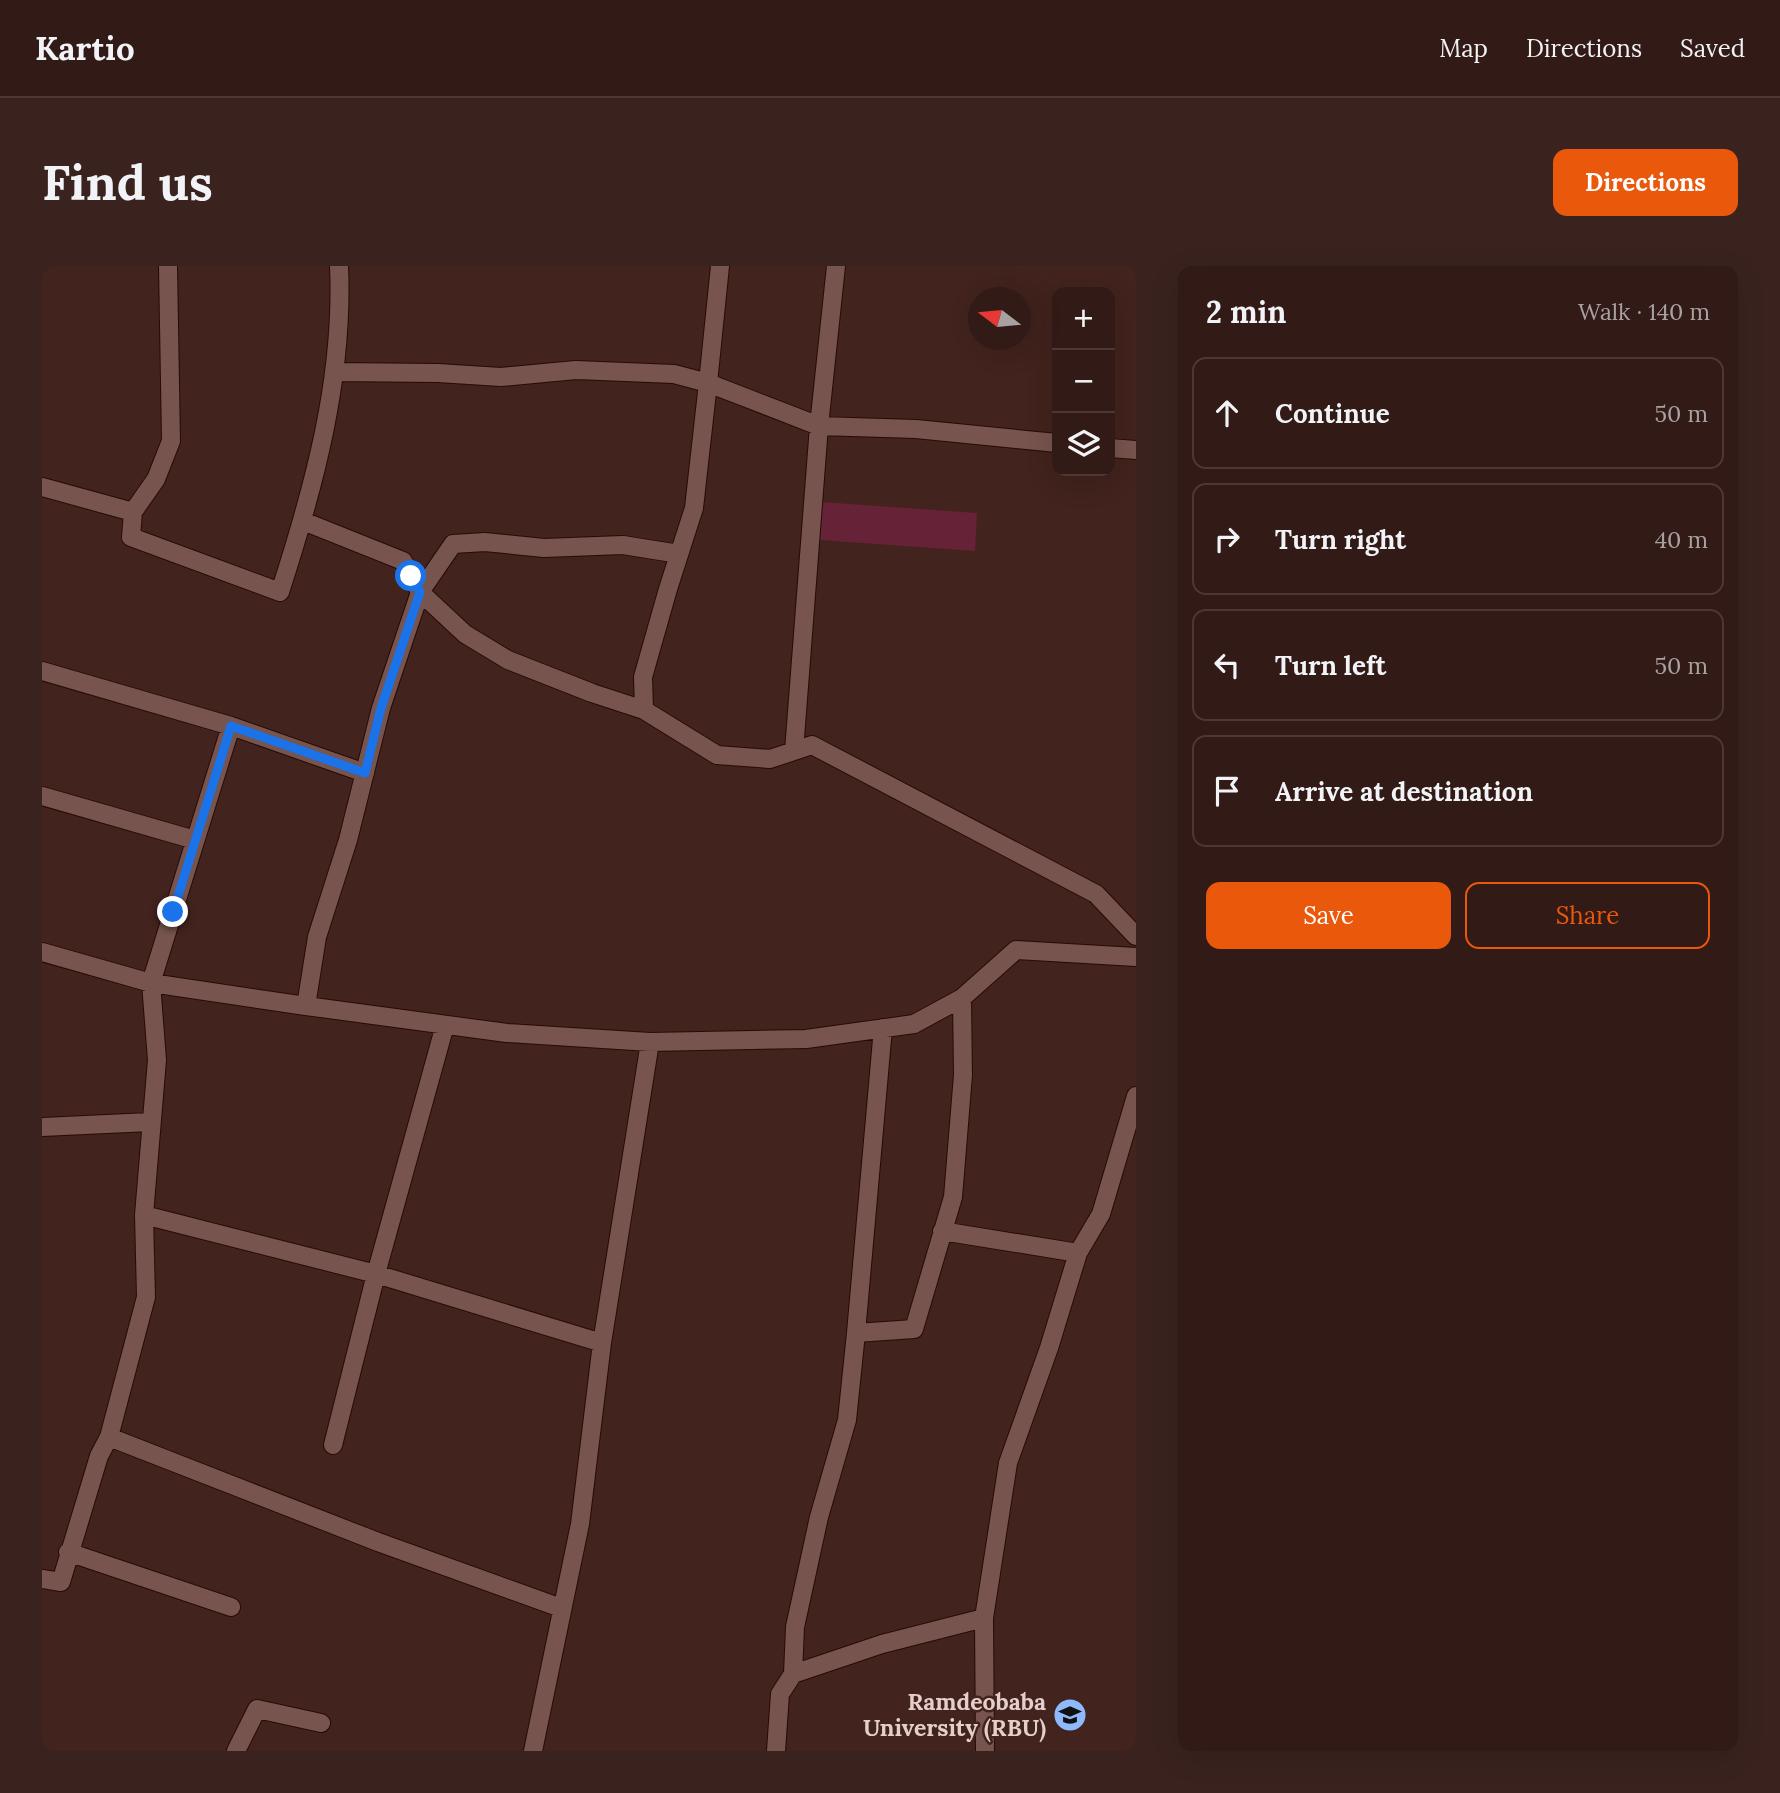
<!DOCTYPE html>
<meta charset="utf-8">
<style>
:root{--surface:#321a16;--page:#3a231f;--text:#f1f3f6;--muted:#a8a1a1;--line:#4d3835;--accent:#ea580c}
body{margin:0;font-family:Lora,serif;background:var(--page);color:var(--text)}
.controls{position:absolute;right:21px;top:21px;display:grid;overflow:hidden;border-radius:14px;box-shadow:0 7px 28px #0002}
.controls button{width:63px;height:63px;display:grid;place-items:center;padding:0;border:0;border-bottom:2px solid var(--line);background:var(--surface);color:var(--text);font:35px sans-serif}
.compass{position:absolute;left:926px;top:21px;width:63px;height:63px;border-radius:50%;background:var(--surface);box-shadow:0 7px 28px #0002;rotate:286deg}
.stop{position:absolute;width:21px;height:21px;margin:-16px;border:5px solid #1a73e8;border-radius:50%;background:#fff}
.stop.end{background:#1a73e8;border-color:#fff;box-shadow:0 2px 7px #0008}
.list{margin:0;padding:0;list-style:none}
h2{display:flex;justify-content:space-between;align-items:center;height:91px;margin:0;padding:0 28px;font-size:30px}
h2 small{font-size:23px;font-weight:400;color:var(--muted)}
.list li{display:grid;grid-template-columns:46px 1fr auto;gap:21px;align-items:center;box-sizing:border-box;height:112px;margin:0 14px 14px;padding:0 14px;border:2px solid var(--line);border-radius:14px}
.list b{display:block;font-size:26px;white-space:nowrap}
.list em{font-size:23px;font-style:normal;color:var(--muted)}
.actions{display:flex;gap:14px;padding:21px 28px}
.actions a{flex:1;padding:16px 0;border:2px solid var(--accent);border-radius:14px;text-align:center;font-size:24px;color:var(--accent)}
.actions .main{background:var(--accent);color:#fff}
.icon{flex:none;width:38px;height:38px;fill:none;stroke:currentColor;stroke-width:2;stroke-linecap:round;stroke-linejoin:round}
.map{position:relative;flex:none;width:1094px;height:1485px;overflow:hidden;border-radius:14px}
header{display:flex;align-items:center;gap:42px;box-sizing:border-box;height:98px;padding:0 35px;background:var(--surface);border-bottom:2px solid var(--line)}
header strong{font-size:33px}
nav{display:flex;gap:38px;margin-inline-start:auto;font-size:24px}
.intro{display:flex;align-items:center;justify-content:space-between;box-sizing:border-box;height:168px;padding:0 42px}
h1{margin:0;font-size:49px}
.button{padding:18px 32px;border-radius:14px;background:var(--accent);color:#fff;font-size:24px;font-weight:700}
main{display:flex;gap:42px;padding:0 42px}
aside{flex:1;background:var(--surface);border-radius:14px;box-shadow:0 7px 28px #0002}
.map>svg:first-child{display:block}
.building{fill:#662236}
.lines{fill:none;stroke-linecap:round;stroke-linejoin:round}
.street-casing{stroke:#270b07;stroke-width:20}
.street{stroke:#77544d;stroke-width:18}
.route{stroke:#1a73e8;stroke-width:9}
.labels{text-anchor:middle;stroke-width:5;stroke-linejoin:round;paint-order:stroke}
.poi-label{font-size:23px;font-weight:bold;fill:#e4cfcb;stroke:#42231d;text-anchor:end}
</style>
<header>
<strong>Kartio</strong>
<nav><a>Map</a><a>Directions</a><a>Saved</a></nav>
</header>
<div class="intro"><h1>Find us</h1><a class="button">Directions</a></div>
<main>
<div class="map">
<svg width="1094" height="1485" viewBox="0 0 1094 1485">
<rect width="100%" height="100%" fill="#42231d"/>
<path class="building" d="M780 236 935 247 933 285 777 274Z"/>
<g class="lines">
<defs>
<path id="street" d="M126 0 129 175 114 213 91 246 89 271 238 326C272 221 302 112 297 0
M678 0 666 117 777 160 874 163 1015 177
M293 106 396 107 459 111 534 104 632 108 666 117 652 242 626 323 601 411 602 444 675 489 728 493 770 479 1054 628 1094 670
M1068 182 1094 184
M0 221 91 246
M261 255 361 295 378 326 423 368 466 394 550 427 602 444
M0 405 189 460 323 507
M189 460 109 717 264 740 275 671 306 574 339 442 378 326 411 278 443 276 502 282 581 279 637 288
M752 485 777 160 794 0
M0 530 153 574
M0 686 109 717 115 794 102 949 334 1008 560 1077
M920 732 921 809 911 931 872 1063 814 1067 805 1154 777 1251 753 1361 751 1408 840 1378 942 1352
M264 740 465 767 608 776 764 773 872 758 920 732 974 684 1094 691
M0 861 108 856
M102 949 104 1031 67 1171 336 1276 519 1342
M900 965 1036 987
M814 1067 841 762
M291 1179 334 1008 403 759
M26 1286 189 1341
M0 1313 19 1316 57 1190 67 1171
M194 1485 215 1443 279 1457
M491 1485 538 1258 560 1077 608 776
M734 1485 738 1428 751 1408
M943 1485 942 1352 966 1197 1007 1082 1036 987 1059 948 1094 830"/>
</defs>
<use href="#street" class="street-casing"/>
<use href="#street" class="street"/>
</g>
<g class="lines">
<path class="route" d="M131 646 189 460 323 507 339 442 378 326 369 310"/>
</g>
<defs>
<symbol id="university-disc" viewBox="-11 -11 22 22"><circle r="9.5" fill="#8eb9fc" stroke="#42231d"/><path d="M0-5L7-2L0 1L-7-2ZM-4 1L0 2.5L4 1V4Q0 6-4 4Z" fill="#111"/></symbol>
</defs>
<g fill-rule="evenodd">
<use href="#university-disc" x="1009" y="1430" width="38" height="38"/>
</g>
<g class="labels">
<g class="poi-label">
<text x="1004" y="1444">Ramdeobaba<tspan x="1004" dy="26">University (RBU)</tspan></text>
</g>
</g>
</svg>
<div class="controls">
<button>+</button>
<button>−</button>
<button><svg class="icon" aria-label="layers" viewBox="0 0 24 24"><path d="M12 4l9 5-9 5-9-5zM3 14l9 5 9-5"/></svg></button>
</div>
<svg class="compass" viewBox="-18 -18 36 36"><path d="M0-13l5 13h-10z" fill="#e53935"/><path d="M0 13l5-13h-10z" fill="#a8a1a1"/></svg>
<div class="stop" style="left:369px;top:310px"></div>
<div class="stop end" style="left:131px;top:646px"></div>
</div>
<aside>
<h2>2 min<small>Walk · 140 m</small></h2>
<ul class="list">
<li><svg class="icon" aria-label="ahead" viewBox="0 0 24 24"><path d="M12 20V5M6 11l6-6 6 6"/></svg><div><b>Continue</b></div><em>50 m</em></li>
<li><svg class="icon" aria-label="right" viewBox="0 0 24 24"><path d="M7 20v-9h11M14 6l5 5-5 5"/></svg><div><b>Turn right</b></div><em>40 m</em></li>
<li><svg class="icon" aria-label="left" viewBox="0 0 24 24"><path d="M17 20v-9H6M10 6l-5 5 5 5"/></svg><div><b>Turn left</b></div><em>50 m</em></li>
<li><svg class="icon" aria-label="arrive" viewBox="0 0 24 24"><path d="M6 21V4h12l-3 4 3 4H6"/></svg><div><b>Arrive at destination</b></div></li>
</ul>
<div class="actions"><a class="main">Save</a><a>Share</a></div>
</aside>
</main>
